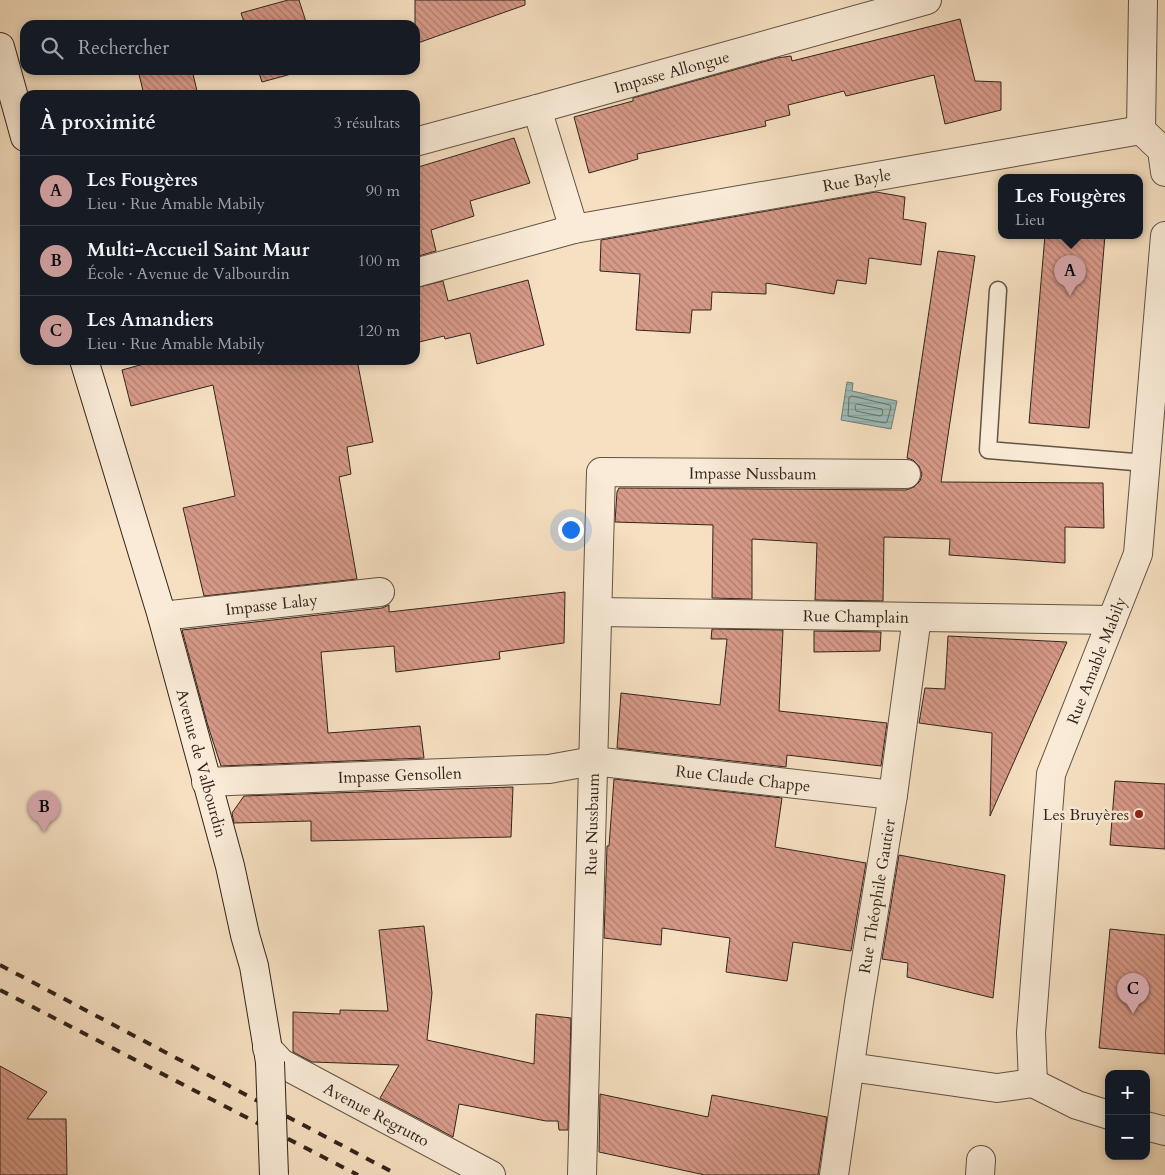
<!DOCTYPE html>
<html lang="fr">
<meta charset="utf-8">
<style>
:root{--surface:#171b24;--page:#242831;--text:#f1f3f6;--muted:#9ea1a6;--line:#363941;--accent:#c59692}
body{margin:0;font-family:Cardo,serif;background:var(--page);color:var(--text)}
.controls{position:absolute;right:15px;bottom:15px;display:grid;overflow:hidden;border-radius:10px;box-shadow:0 2px 8px #0003}
.controls button{width:45px;height:45px;display:grid;place-items:center;padding:0;border:0;border-bottom:1px solid var(--line);background:var(--surface);color:var(--text);font:25px sans-serif}
.you{position:absolute;left:570px;top:529px;width:18px;height:18px;margin:-12px;border:4px solid #fff;border-radius:50%;background:#1a73e8;box-shadow:0 0 0 8px #1a73e833}
.badge{display:grid;place-items:center;width:32px;height:32px;border-radius:50%;background:var(--accent);color:#111;font-size:16px;font-weight:700}
.pin{position:absolute;translate:-50% -41px;filter:drop-shadow(0 1px 2px #0008)}
.pin::after{content:'';position:absolute;top:26px;width:18px;height:15px;background:inherit;clip-path:polygon(0 0,100% 0,50% 100%)}
.popup{position:absolute;left:998px;top:174px;width:145px;height:65px;box-sizing:border-box;display:grid;place-content:center;border-radius:10px;background:var(--surface);filter:drop-shadow(0 1px 4px #0005);font-size:16px;white-space:nowrap;color:var(--muted)}
.popup b{font-size:19px;color:var(--text)}
.popup::after{content:'';position:absolute;left:50%;top:100%;margin-left:-10px;border:10px solid transparent;border-top-color:var(--surface)}
.list{margin:0;padding:0;list-style:none}
h2{display:flex;justify-content:space-between;align-items:center;height:65px;margin:0;padding:0 20px;font-size:21px}
h2 small{font-size:16px;font-weight:400;color:var(--muted)}
.list li{display:grid;grid-template-columns:32px 1fr auto;gap:15px;align-items:center;box-sizing:border-box;height:70px;padding:0 20px;border-top:1px solid var(--line)}
.list b{display:block;font-size:19px;white-space:nowrap}
.list p{margin:0;font-size:16px;white-space:nowrap;color:var(--muted)}
.list em{font-size:16px;font-style:normal;color:var(--muted)}
.icon{flex:none;width:28px;height:28px;fill:none;stroke:currentColor;stroke-width:2;stroke-linecap:round;stroke-linejoin:round}
.map{position:relative;flex:none;width:1165px;height:1175px;overflow:hidden}
.search{position:absolute;background:var(--surface);box-shadow:0 2px 8px #0003;left:20px;top:20px;width:400px;height:55px;display:flex;align-items:center;gap:12px;box-sizing:border-box;padding:0 18px;border-radius:15px;color:var(--muted);font-size:19px}
.panel{position:absolute;background:var(--surface);box-shadow:0 2px 8px #0003;left:20px;top:90px;width:400px;height:275px;border-radius:15px}
.map>svg:first-child{display:block}
.water{fill:url(#water-rules);stroke:#727f79}
.lines{fill:none;stroke-linecap:round;stroke-linejoin:round}
.shore{stroke:#67706a;stroke-width:1}
.building{fill:url(#building-back-hatch);stroke:#31241c}
.lane-casing{stroke:#625345;stroke-width:19}
.street-casing{stroke:#625345;stroke-width:30}
.secondary-casing{stroke:#31241c;stroke-width:30}
.lane{stroke:#f9ebd7;stroke-width:16}
.street{stroke:#f9ebd7;stroke-width:28}
.secondary{stroke:#f9ebd7;stroke-width:28}
.rail{stroke:#31241c;stroke-width:4;stroke-dasharray:9 9;stroke-linecap:butt}
.secondary-bridge-casing{stroke:#31241c;stroke-width:30;stroke-linecap:butt}
.secondary-bridge{stroke:#f9ebd7;stroke-width:28}
.poi-dot{fill:#8f2418;stroke:#f9ebd7;stroke-width:2}
.labels{text-anchor:middle;stroke-width:5;stroke-linejoin:round;paint-order:stroke}
.street-label{font-size:16px;fill:#31241c;stroke:#f9ebd7}
.poi-label{font-size:16px;fill:#31241c;stroke:#f9ebd7;text-anchor:end}
</style>
<div class="map">
<svg width="1165" height="1175" viewBox="0 0 1165 1175">
<defs>
<pattern id="water-rules" width="6" height="5" patternUnits="userSpaceOnUse" patternTransform="scale(1.25)"><rect width="6" height="5" fill="#9dbcb7"/><path d="M0 2.5h6" fill="none" stroke="#88a19d"/></pattern>
<pattern id="building-back-hatch" width="6" height="6" patternUnits="userSpaceOnUse" patternTransform="scale(1.25)"><rect width="6" height="6" fill="#d89a89"/><path d="M-1 5l2 2M0 0l6 6M5-1l2 2" fill="none" stroke="#b07d6f"/></pattern>
</defs>
<rect width="100%" height="100%" fill="#f6e0c1"/>
<filter id="stains"><feTurbulence type="fractalNoise" baseFrequency=".004" numOctaves="4"/><feColorMatrix values="0 0 0 0 .2 0 0 0 0 .09 0 0 0 0 .02 0 0 0 .5 -.17"/></filter>
<radialGradient id="worn" r=".72"><stop offset=".6" stop-color="#630" stop-opacity="0"/><stop offset="1" stop-color="#630" stop-opacity=".3"/></radialGradient>
<path class="water" d="M847 382 853 383 852 391 897 401 891 429 841 420Z"/>
<g class="lines">
<path class="shore" d="M852 396 890 405 891 407 887 422 885 423 848 416 849 398Z
M857 404 882 409 883 414 880 416 856 411 855 406Z"/>
</g>
<path class="building" d="M288 0H299L307 25H245L241 13Z
M415 0H525V5L415 44Z
M960 19 975 81 1001 82V110L945 124 934 75 846 96 844 91 788 105 790 115 765 121 766 126 637 154 638 159 589 173 574 117 633 101V98L777 58 791 56 792 61Z
M138 70H192L198 95H144Z
M258 70H306L262 82Z
M514 138 530 183 470 201 474 216 431 230 436 251 415 257V168Z
M876 192 905 197 903 219 926 223 921 265 869 258 866 284 837 280 834 294 766 283V294L712 292 711 310H692L690 333 636 330 640 274 600 271 601 240Z
M1045 235H1105L1089 428 1029 423Z
M938 251 975 256 941 482 1103 483 1104 528 1065 527V563L949 555 950 539 884 537 883 601 815 600 817 543 752 539V599L712 598 713 525 615 522 617 492 619 488 906 490 914 487 920 481 922 474 919 466 913 460 907 458Z
M528 280 544 345 477 364 470 333 445 339 444 336 415 343V288L443 281 448 301Z
M158 360H357L373 442 347 447 351 474 339 477 357 579 204 596 183 508 235 496 213 385 131 406 122 370Z
M565 592 564 643 499 652 500 659 396 672 394 646 321 652 328 733 420 726 424 758 221 766 208 726 182 630 382 608 389 605V612Z
M712 629 783 630 779 711 887 723 881 766 787 755 786 767 617 748 621 693 720 705 727 639H711Z
M814 631 881 632 880 651 814 652Z
M948 636 1067 642 990 816 992 733 919 723 925 688 945 689Z
M614 779 782 798 775 847 866 863 851 951 793 942 787 981 726 972 730 938 662 928 661 945 604 938 607 846H609Z
M1115 781 1165 784V849L1110 845Z
M513 787 511 837 311 841V821L234 823 232 813 244 796Z
M899 855 1005 875 993 998 907 977 908 963 882 959Z
M424 926 432 993 427 1040 534 1064 536 1014 571 1018 568 1130H559L558 1121H546L459 1104 453 1137 380 1098 399 1065 312 1062 293 1052V1012L340 1014V1010L388 1011 379 930Z
M1110 929 1165 935V1054L1099 1048Z
M0 1066 47 1092 27 1119H66L67 1175H0Z
M600 1094 708 1117 712 1095 827 1117 818 1175H705L599 1152Z"/>
<g class="lines">
<defs>
<path id="lane" d="M998 290 988 450 1146 463"/>
<g id="street">
<path d="M1143 0 1141 130 1162 150 1165 172"/>
<path d="M537 109 574 229"/>
<path id="s1" d="M415 142 537 109 927 0"/>
<path id="s2" d="M415 273 574 229 1141 130"/>
<path id="s3" d="M598 612 1112 620"/>
<path id="s4" d="M162 616 380 592"/>
<path id="s5" d="M206 782 549 769 593 761 893 795"/>
<path id="s6" d="M267 1048 281 1063 491 1175"/>
<path d="M850 1067 997 1088 1033 1083"/>
<path id="s7" d="M1033 1083 1031 1033 1051 774 1138 554 1165 236"/>
<path d="M1033 1083 1077 1105 1109 1115"/>
<path d="M1146 1126 1165 1131"/>
<path id="s8" d="M582 1175 601 472 906 474"/>
<path id="s9" d="M834 1175 859 1002 893 795 917 617"/>
<path d="M980 1175 981 1160"/>
</g>
<g id="secondary">
<path d="M0 47 25 137"/>
<path id="s10" d="M84 360 162 616 230 866 245 935 254 966 270 1062"/>
</g>
</defs>
<use href="#lane" class="lane-casing"/>
<use href="#street" class="street-casing"/>
<use href="#secondary" class="secondary-casing"/>
<use href="#lane" class="lane"/>
<use href="#street" class="street"/>
<use href="#secondary" class="secondary"/>
<path class="rail" d="M0 965 398 1175
M0 990 358 1175"/>
<defs>
<path id="secondary-bridge" d="M270 1062 274 1175"/>
</defs>
<use href="#secondary-bridge" class="secondary-bridge-casing"/>
<use href="#secondary-bridge" class="secondary-bridge"/>
</g>
<circle class="poi-dot" cx="1139" cy="814" r="5"/>
<g class="labels">
<g class="street-label">
<text dy="6" stroke="none"><textPath href="#s1" startOffset="266">Impasse Allongue</textPath></text>
<text dy="6" stroke="none"><textPath href="#s2" startOffset="452">Rue Bayle</textPath></text>
<text dy="6" stroke="none"><textPath href="#s8" startOffset="855">Impasse Nussbaum</textPath></text>
<text dy="6" stroke="none"><textPath href="#s4" startOffset="110">Impasse Lalay</textPath></text>
<text dy="6" stroke="none"><textPath href="#s3" startOffset="258">Rue Champlain</textPath></text>
<text dy="6" stroke="none"><textPath href="#s7" startOffset="432">Rue Amable Mabily</textPath></text>
<text dy="6" stroke="none"><textPath href="#s10" startOffset="420">Avenue de Valbourdin</textPath></text>
<text dy="6" stroke="none"><textPath href="#s5" startOffset="194">Impasse Gensollen</textPath></text>
<text dy="6" stroke="none"><textPath href="#s5" startOffset="539">Rue Claude Chappe</textPath></text>
<text dy="6" stroke="none"><textPath href="#s8" startOffset="351">Rue Nussbaum</textPath></text>
<text dy="6" stroke="none"><textPath href="#s9" startOffset="282">Rue Théophile Gautier</textPath></text>
<text dy="6" stroke="none"><textPath href="#s6" startOffset="129">Avenue Regrutto</textPath></text>
</g>
<g class="poi-label">
<text x="1129" y="820">Les Bruyères</text>
</g>
</g>
<rect width="100%" height="100%" filter="url(#stains)"/>
<rect width="100%" height="100%" fill="url(#worn)"/>
</svg>
<div class="controls">
<button>+</button>
<button>−</button>
</div>
<div class="you"></div>
<div class="pin badge" style="left:1070px;top:296px">A</div>
<div class="popup"><b>Les Fougères</b>Lieu</div>
<div class="pin badge" style="left:44px;top:832px">B</div>
<div class="pin badge" style="left:1133px;top:1014px">C</div>
<div class="search"><svg class="icon" aria-label="search" viewBox="0 0 24 24"><circle cx="10" cy="10" r="6"/><path d="M15 15l6 6"/></svg>Rechercher</div>
<section class="panel">
<h2>À proximité<small>3 résultats</small></h2>
<ul class="list">
<li><span class="badge">A</span><div><b>Les Fougères</b><p>Lieu · Rue Amable Mabily</p></div><em>90 m</em></li>
<li><span class="badge">B</span><div><b>Multi-Accueil Saint Maur</b><p>École · Avenue de Valbourdin</p></div><em>100 m</em></li>
<li><span class="badge">C</span><div><b>Les Amandiers</b><p>Lieu · Rue Amable Mabily</p></div><em>120 m</em></li>
</ul>
</section>
</div>
